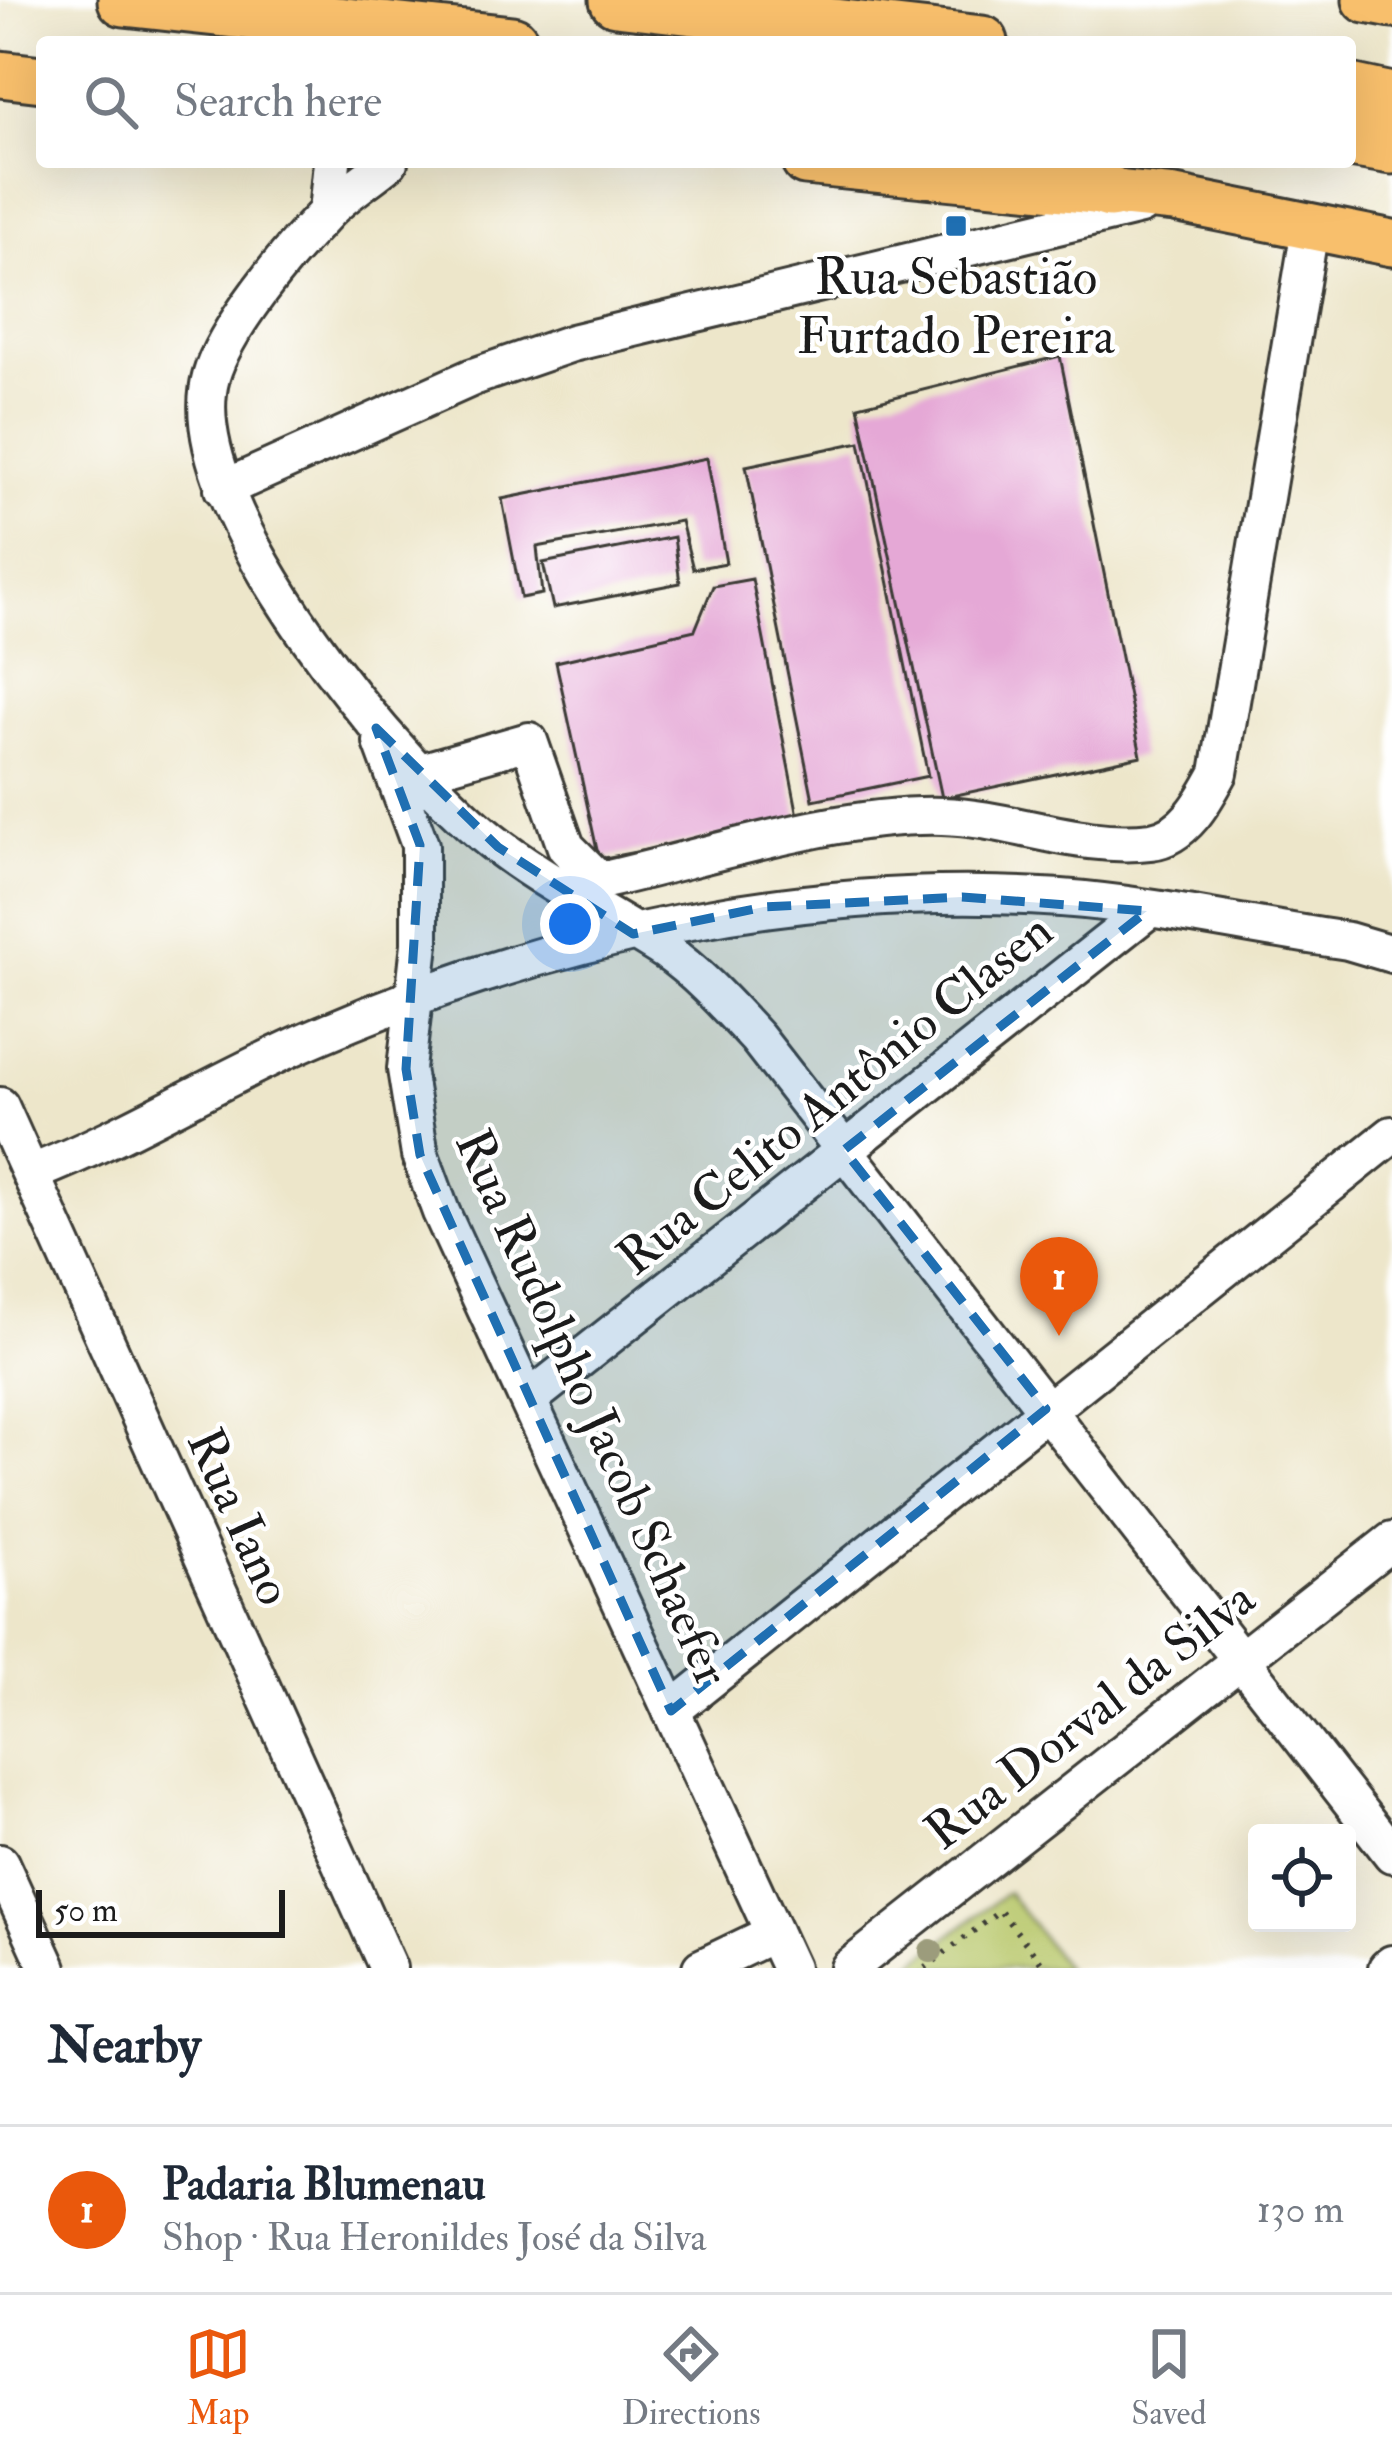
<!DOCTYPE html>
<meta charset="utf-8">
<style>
:root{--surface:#fff;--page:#f2f2f3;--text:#1f2937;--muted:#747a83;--line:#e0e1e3;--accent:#ea580c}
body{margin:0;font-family:"IM FELL Double Pica",serif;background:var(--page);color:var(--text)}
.controls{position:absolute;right:36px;bottom:36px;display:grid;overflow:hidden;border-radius:12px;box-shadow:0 12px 48px #0002}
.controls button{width:108px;height:108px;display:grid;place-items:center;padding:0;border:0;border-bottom:3px solid var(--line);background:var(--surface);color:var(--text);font:60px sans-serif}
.scale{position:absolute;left:36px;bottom:30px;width:249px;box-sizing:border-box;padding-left:12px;border:6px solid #1c1c1c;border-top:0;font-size:33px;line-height:42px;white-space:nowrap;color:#1c1c1c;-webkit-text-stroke:9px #fff;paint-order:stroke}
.you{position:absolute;left:570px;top:924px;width:42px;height:42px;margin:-30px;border:9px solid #fff;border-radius:50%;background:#1a73e8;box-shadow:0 0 0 18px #1a73e833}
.badge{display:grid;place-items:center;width:78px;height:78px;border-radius:50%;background:var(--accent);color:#fff;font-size:39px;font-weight:700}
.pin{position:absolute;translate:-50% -99px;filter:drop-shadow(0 3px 6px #0008)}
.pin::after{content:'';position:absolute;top:63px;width:42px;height:36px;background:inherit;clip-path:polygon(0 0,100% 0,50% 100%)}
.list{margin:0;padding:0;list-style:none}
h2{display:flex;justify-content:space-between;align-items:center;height:156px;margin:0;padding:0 48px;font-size:51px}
h2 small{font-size:39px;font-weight:400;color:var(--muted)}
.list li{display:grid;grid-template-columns:78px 1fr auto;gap:36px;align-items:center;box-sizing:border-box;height:168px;padding:0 48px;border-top:3px solid var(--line)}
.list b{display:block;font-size:45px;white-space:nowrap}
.list p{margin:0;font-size:39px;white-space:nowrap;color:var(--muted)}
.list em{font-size:39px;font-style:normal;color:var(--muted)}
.icon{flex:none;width:66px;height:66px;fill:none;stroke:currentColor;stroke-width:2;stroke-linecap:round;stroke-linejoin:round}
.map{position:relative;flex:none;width:1392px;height:1968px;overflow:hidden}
.search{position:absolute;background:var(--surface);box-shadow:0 12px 48px #0002;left:36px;right:36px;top:36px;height:132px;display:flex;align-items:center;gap:30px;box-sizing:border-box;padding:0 42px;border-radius:12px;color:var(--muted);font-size:45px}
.sheet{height:324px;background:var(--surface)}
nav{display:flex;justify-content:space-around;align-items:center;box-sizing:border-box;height:168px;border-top:3px solid var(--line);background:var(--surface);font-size:33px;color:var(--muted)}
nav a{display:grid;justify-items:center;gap:6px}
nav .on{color:var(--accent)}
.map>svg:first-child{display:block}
.green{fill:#b8c76a;stroke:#6a7243;stroke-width:3}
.building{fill:#e5a8d6}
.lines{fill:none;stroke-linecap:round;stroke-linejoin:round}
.minor-casing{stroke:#3b3a36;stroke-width:42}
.major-casing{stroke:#3b3a36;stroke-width:51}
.highway-casing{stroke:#3b3a36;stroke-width:57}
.path{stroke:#3b3a36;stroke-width:6;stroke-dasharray:3 9;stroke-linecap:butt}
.minor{stroke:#fff;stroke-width:36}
.major{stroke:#f8bf6c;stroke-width:45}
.highway{stroke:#f8bf6c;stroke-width:51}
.tree{fill:#9c9c7b}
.marked{fill:#1f6fb2;fill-opacity:0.2;stroke:#1f6fb2;stroke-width:9;stroke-dasharray:24 15;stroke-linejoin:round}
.poi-dot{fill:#1f6fb2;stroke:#fff;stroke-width:4.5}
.labels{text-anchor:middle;stroke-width:9;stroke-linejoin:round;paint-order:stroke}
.poi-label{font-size:51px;fill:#1c1c1c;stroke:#fff}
.street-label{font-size:51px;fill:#1c1c1c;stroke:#fff}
</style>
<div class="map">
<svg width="1392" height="1968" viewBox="0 0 1392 1968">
<rect width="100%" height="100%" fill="#fff"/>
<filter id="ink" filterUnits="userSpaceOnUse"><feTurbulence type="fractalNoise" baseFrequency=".00833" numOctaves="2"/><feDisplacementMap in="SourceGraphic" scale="24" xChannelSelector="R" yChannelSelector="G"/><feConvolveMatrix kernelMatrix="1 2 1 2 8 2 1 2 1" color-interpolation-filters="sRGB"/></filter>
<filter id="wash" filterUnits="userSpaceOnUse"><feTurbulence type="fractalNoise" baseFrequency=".004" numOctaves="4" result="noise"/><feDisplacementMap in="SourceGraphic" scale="48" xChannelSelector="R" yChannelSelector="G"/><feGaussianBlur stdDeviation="2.7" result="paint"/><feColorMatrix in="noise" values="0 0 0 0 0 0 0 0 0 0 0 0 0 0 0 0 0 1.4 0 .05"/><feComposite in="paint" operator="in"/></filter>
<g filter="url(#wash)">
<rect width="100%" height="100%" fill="#ede6ca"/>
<path class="green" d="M1007 1892 1066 1968H907Z"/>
<g id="blocks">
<path class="building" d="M1060 356 1141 756 942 798 858 406Z
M860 442 928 776 813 800 746 466Z
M707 458 726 563 693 569 681 521 537 547 542 594 521 598 502 499Z
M674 537 680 583 553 608 543 563Z
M752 579 799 821 599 859 556 662 695 630 713 586Z"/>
</g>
</g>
<g filter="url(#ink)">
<use href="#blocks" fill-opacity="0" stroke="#3b3a36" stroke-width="3"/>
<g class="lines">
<defs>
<path id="minor" d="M389 162C369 179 344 194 326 213 289 251 225 327 211 377 175 505 403 776 502 849 553 887 611 916 664 950 699 974 728 1007 757 1038L1392 1854
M327 212 332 162
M223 489 473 377 572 343 1140 206
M382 742 420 845V944L406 1069 420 1155 441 1212 790 1968
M421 772 529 741 566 847 600 881C703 858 838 813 942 816 1011 818 1081 850 1151 841 1185 837 1205 799 1219 773L1311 223
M0 1106 388 1968
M32 1173C130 1135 221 1077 318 1036 550 936 807 880 1061 898 1156 905 1253 927 1348 941L1392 954
M528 1400 1147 911
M671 1711 1392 1135
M0 1863 48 1968
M701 1968 774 1933
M849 1968 1392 1541
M1387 1968 1392 1964"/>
<path id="major" d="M1366 0 1392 5
M0 74 42 79
M805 162 1175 199 1392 243"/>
<path id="highway" d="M124 0 512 42
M616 0 982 42
M1350 90 1392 99
M1350 141 1392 148
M1010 162 1110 192"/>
</defs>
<use href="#minor" class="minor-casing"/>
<use href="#major" class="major-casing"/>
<use href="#highway" class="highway-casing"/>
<path class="path" d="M925 1968 1000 1911 1046 1968"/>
<use href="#minor" class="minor"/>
<use href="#major" class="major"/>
<use href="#highway" class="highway"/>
</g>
<circle class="tree" cx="931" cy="1951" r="12"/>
</g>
<path class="marked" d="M376 728 498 847 633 934 764 907 962 897 1147 911 844 1150 1046 1409 671 1711 420 1155 406 1069 420 845Z"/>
<rect class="poi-dot" x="944" y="214" width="24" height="24" rx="6"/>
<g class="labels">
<g class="poi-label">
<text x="956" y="294">Rua Sebastião<tspan x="956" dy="59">Furtado Pereira</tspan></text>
</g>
<g class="street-label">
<text transform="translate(834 1093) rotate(-39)" y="18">Rua Celito Antônio Clasen</text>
<text transform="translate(594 1407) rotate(66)" y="18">Rua Rudolpho Jacob Schaefer</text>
<text transform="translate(241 1516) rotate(66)" y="18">Rua Iano</text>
<text transform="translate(1089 1714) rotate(-38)" y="18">Rua Dorval da Silva</text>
</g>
</g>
</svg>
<div class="controls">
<button><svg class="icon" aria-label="locate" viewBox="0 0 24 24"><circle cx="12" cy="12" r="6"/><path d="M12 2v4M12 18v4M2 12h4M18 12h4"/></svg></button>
</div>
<div class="scale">50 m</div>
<div class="you"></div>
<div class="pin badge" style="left:1059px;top:1336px">1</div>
<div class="search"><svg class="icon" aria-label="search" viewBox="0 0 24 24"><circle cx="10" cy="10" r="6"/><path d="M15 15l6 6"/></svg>Search here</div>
</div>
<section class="sheet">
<h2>Nearby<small></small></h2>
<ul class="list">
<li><span class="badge">1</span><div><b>Padaria Blumenau</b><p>Shop · Rua Heronildes José da Silva</p></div><em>130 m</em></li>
</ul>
</section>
<nav>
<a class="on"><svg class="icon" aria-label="map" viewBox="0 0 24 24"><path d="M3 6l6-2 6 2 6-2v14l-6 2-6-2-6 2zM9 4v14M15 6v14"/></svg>Map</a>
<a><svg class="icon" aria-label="directions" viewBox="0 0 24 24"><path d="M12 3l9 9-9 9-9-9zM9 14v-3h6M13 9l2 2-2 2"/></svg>Directions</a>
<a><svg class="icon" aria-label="saved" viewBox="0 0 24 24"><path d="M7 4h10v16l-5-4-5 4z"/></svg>Saved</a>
</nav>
